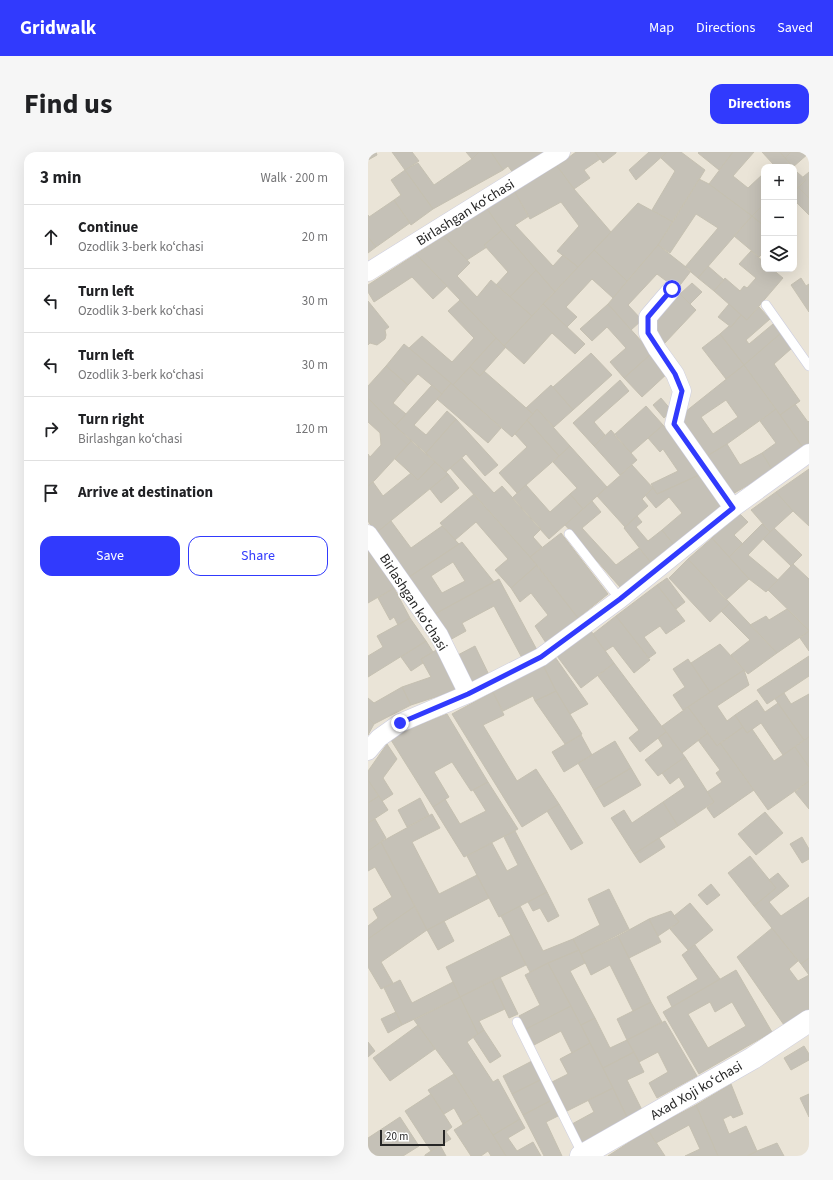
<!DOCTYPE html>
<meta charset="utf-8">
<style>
:root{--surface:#fff;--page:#f6f6f6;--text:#202124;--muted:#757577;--line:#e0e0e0;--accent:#313afd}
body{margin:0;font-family:"Source Sans 3",sans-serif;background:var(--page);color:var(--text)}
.controls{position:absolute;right:12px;top:12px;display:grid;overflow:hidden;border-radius:8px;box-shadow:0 4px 16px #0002}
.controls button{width:36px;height:36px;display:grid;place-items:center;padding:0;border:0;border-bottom:1px solid var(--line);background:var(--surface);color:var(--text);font:20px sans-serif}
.scale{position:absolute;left:12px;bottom:10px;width:65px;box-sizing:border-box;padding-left:4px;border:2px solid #262626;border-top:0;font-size:11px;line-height:14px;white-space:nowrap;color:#262626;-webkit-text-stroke:3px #fff;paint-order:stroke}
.stop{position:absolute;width:12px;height:12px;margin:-9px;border:3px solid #313afd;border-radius:50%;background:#fff}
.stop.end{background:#313afd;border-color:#fff;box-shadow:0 1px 4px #0008}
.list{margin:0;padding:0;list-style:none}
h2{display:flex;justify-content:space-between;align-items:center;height:52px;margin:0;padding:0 16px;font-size:17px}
h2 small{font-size:13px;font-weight:400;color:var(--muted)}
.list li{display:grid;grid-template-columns:26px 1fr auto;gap:12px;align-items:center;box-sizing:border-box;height:64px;padding:0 16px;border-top:1px solid var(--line)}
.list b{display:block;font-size:15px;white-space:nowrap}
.list p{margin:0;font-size:13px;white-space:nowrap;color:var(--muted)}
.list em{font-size:13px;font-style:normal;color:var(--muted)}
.actions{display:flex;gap:8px;padding:12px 16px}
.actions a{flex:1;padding:9px 0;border:1px solid var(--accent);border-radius:12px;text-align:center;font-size:14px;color:var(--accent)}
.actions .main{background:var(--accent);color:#fff}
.icon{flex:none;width:22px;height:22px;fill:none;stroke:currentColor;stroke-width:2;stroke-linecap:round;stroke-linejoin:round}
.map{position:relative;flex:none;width:441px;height:1004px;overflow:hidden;border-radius:12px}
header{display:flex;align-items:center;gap:24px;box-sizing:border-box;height:56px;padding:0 20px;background:var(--accent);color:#fff}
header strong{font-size:19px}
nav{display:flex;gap:22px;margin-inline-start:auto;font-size:14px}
.intro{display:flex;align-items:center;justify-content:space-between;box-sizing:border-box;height:96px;padding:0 24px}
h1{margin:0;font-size:28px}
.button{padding:10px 18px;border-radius:12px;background:var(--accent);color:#fff;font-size:14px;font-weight:700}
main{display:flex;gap:24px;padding:0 24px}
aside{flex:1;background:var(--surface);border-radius:12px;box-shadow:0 4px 16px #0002}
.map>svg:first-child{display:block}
.building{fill:#c5c1b7;stroke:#c5c0b1;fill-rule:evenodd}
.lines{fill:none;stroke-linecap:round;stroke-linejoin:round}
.service-casing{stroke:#cccde0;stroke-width:10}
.minor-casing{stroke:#cccde0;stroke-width:19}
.tertiary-casing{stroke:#cccde0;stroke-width:23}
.service{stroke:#fff;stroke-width:9}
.minor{stroke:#fff;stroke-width:18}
.tertiary{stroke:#fff;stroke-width:22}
.route{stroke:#313afd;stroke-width:5}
.labels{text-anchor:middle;stroke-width:3.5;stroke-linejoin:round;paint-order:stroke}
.street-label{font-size:14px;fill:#262626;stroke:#fff}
</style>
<header>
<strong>Gridwalk</strong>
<nav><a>Map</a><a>Directions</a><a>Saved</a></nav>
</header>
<div class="intro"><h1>Find us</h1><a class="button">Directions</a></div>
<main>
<aside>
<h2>3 min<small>Walk · 200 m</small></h2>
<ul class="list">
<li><svg class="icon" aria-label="ahead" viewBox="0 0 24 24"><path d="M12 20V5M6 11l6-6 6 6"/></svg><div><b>Continue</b><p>Ozodlik 3-berk koʻchasi</p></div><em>20 m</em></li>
<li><svg class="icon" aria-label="left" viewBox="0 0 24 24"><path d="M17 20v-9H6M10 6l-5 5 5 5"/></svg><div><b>Turn left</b><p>Ozodlik 3-berk koʻchasi</p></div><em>30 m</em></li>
<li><svg class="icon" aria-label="left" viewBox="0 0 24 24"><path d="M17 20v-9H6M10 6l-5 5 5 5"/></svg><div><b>Turn left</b><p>Ozodlik 3-berk koʻchasi</p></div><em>30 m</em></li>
<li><svg class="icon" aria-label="right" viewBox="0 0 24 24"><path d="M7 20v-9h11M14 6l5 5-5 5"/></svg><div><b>Turn right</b><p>Birlashgan koʻchasi</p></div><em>120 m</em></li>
<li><svg class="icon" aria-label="arrive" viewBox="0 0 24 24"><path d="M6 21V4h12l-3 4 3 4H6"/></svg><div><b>Arrive at destination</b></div></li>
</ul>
<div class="actions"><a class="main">Save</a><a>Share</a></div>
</aside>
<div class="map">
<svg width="441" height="1004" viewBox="0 0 441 1004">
<rect width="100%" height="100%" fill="#eae4d7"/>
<path class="building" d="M0 0H8L9 3 0 8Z
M24 0H44L51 9 37 18Z
M98 0H111L104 7Z
M111 0H123L135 18 65 57 37 18 50 11 66 33 104 7Z
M123 0H177L145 21 140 14 135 18Z
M208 0H227L232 7 216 18 222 26 206 37 189 14Z
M227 0H248V1L235 11Z
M281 0H299L268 28 261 18Z
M299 0H313L337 18 305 70 284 58 307 19 293 6Z
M331 0H365L351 18 330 1Z
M365 0H386L365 24 380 36 396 21V52L384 64 341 32Z
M394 0H412L425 15H402L405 12Z
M412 0H423L417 6Z
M423 0H441V1L425 15 417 6Z
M189 14 206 37 243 80 210 115 189 99 211 74 193 50 162 67 145 37Z
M37 18 65 57 43 73 26 48 33 43 23 28Z
M429 20 438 28 426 40V23Z
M441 20V46L430 35 438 28 435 25Z
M331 27 341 32 384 64 330 126 317 115 350 76 328 62 302 101 290 93Z
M430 35 441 46V63L426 48V40Z
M145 37 161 64 147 73 185 114 195 103 210 115 187 140 134 78 117 54Z
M26 48 42 71 8 95 0 85V63L1 65Z
M270 51 305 70 290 93 259 129 226 98Z
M396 52V74L384 64Z
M117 54 134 78 116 93 119 95 99 108 74 82Z
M384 64 396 74V100L391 105 366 84Z
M134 78 168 118 142 145 128 133 140 120 116 93Z
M76 84 102 111 89 124 109 145 123 128 164 164 136 194 48 102Z
M0 85 8 95 0 101Z
M290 93 323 119 309 137 289 122 260 153 274 168 263 178 240 152Z
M226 98 259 129 245 146 224 127 198 155 209 165 199 175 175 152Z
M383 99 396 110V117H404L415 126 379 168 346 139 357 126 372 139 376 134 379 136 388 126 371 112Z
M48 102 79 134 65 147 44 125 6 150 0 140V133Z
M340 114 356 128 346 139 330 126Z
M168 118 187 140 164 164 142 145Z
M433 126 438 134 441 132V160L423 133Z
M324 131 334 140 322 152 312 142Z
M312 142 328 158 295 193 286 169Z
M92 148 128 186 85 233 41 196 54 184 84 210 106 186 80 159Z
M0 149 21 175 17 178 18 183 17 187 9 193 2 191 0 193Z
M175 152 217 192 207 202 184 181 156 212 136 194Z
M240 152 284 201 256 226 242 210 258 196 239 175 224 189 212 177Z
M361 152 373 163 363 175 350 165Z
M391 155 402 167 378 188 381 192 405 172 413 181 376 213 352 182 361 174 363 175 373 163 379 168Z
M413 181 424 196 406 212 432 249 412 263 376 213Z
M352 182 376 213 358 227 334 196Z
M128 186 138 195 112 224 102 215Z
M36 192 83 231 74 242 50 222 40 233 18 214Z
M223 201 244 223 205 258 185 235Z
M284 201 301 220 274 245 256 226Z
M376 213 408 257 359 292 339 304 312 264ZM358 248 370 265 345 282 333 265Z
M18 214 40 233 25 251 38 262 27 274 0 246V234Z
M102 215 112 224 116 219 165 262 144 285 85 233Z
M252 228 261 239 226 270 237 283 226 294 205 271Z
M83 231 133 276 120 291 69 247Z
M64 233 74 242 46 273 58 283 79 259 88 267 58 301 27 274Z
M183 233 205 258 186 275 169 257 165 262 158 256Z
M0 246 27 274 43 289 7 328 0 334V302L2 305 13 293 12 281 0 270Z
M293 246 304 259 296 266 285 253Z
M427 252 440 270 441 269V293L436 297 412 263Z
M278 254 295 273 263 301 246 283Z
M169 257 202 294 191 304 159 268Z
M408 257 436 297 405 319 394 301 408 291 392 269Z
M88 267 130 313 117 324 98 302 78 320 58 301Z
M159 268 191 304 149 341 131 321 159 295 147 282Z
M295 273 320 301 331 323 289 342 283 332 310 319 295 297 292 300 280 286Z
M243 278 269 308 252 323 226 294Z
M43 289 67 310 50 328 27 307Z
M359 292 372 313 394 301 405 319 361 344 339 304Z
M202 294 239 335 215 357 202 342 209 336 185 310Z
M94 306 126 341 134 334 173 377 165 385 174 395 162 405 82 316Z
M67 310 80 322 8 381 0 369V334L5 330 15 344 43 321 50 328Z
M264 313 285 336 274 347 280 354 257 375 229 344Z
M441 317V374L425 359 408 340Z
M80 322 91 336 73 351 62 337Z
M331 323 355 356 307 394 294 378 314 361 301 345 288 356 277 343 285 336 289 342Z
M158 333 182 360 202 342 215 357 181 387 144 346Z
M408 340 425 359 402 380 383 358Z
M106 342 169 413 143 436 127 418 140 407 108 370 87 388 72 371Z
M224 349 233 360 214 376 248 413 271 396 284 412 252 435 197 373Z
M371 361 380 370 366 383 375 392 361 405 344 386Z
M269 364 274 370 268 375 280 389 294 378 307 394 284 412 256 376Z
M23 369 43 396 74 374 91 392 41 425 8 381Z
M394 372 402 380 380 403 410 428 398 440 381 427 361 405Z
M406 376 434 403 423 414 395 387Z
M193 381 240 442 210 466 162 405Z
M344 386 381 427 358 448 320 407Z
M94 390 126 430 65 463 41 425ZM85 410 97 429 74 441 63 424Z
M0 392H1L26 436 0 451Z
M320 407 362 451 342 470 301 426Z
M425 412 441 427V478L400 438Z
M169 413 210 466 178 491 167 474 180 463 163 441 152 450 143 436Z
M299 426 317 450 308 457 289 433Z
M131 427 169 498 154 506 126 454 94 471 98 479 80 489 65 463Z
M289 433 317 469 298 482 292 474 276 485 288 501 281 506 248 464Z
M26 436 42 466 30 473 26 465 22 468 10 446Z
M362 451 409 501 380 522 363 503 382 488 353 459Z
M419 457 441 479 409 501 382 473 398 464 401 468Z
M248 464 282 508 266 521 245 494 237 499 225 482Z
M42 466 58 489 0 525V504L15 495 9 484Z
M223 479 246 511 213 536 189 504Z
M441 479V499L432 486Z
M58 489 65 500 53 507 55 511 43 519 33 505Z
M352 492 376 518 342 540 323 511Z
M107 494 123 527 103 537 86 505Z
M70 497 89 538 43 553 34 535 63 525 53 507Z
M441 504V524L399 552 389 538Z
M187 505 220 552 202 562 188 539 174 511Z
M320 507 342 540 315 558 305 543 317 535 305 517Z
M174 511 188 539 167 549 165 544 135 559 123 537Z
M246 511 298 580 272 600 261 586 271 578 230 524Z
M376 518 381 533 349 554 359 569 367 563 375 575 349 594 320 555Z
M34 535 43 553 6 572 0 566V546L6 551Z
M188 539 214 582 197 592 167 549Z
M125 540 136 563 115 573 149 629 168 617 191 652 154 675 84 562Z
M416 541 423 552 441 542V585L436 588 407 547Z
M389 548 397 560 410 551 436 588 415 603 393 571 379 581 367 563Z
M320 555 340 581 314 601 294 574Z
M79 562 120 630 103 639 84 610 66 620 81 645 65 655 23 588 38 578Z
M0 566 6 572 0 583Z
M375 575 379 581 384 577 406 609 427 595 441 615V629L400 658 352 591Z
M298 580 317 605 290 624 277 608 295 594 290 586Z
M340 581 349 594 352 591 386 638 346 666 339 656 346 650 339 640 354 630 348 621 352 618 330 588Z
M213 583 224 603 196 620 184 600Z
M441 585V615L427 595Z
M247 589 263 616 226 638 210 611Z
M19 592 29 607 15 626 25 642 14 649 0 628V619Z
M317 605 346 650 310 674 295 650 317 635 311 625 302 632 294 621Z
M263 616 273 633 236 655 226 638Z
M0 628 11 644 0 651Z
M441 629V657L427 640Z
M120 630 150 677 96 705 65 655 77 647 92 672 118 659 105 638Z
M11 644 20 658 0 671V651Z
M52 646 61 663 39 675 30 658Z
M295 650 310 674 266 702 243 666 256 658 264 671Z
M191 652 215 691 203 698 179 659Z
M397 660 415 681 388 703 370 682Z
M64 662 72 676 44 690 71 742 109 723 121 746 59 778 13 690Z
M7 667 18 686 0 699V671Z
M147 679 179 740 131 765 99 704 124 691 139 719 150 713 136 685Z
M434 685 441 697V707L434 711 422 692Z
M291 686 297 695 272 711 266 702Z
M13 690 47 754 0 787V774L10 766 5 757 24 745 7 715 0 719V699Z
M382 704 408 736 386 754 360 721Z
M410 721 421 734 401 750 413 764 441 745V806L433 812 386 754 408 736 401 728Z
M343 732 352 743 339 753 330 743Z
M241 737 261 777 213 802 205 787 232 773 220 747Z
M179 740 191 764 180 770 172 756 165 759 160 750Z
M322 751 345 778 320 798 302 777 311 770 306 764Z
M47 754 59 778 13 810 25 831 13 837 0 815V787Z
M152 754 175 799 205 787 211 798 180 811 162 820 133 764Z
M303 759 311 770 290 784 281 767Z
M281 767 293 790 261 806 250 784Z
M76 769 86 789 70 798 59 778Z
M404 776 430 809 421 817 430 829 441 823V858L416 873 369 805Z
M143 783 158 813 92 845 78 815Z
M250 784 283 850 265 859 242 813 223 823 213 802Z
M327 793 352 827 304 855 299 845 330 827 314 803Z
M211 798 217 811 202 819 227 866 213 873 180 811Z
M441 806V823L433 812Z
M180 811 203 854 158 877 151 864 172 853 157 823Z
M368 818 404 880 331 922 295 860ZM342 850 347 860 364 850 378 874 340 896 320 862Z
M132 825 150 862 141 866 124 829Z
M32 828 44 851 85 830 92 845 34 873 16 836Z
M124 829 137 857 111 869 116 878 110 882 92 845Z
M92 845 110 882 99 890 125 930 130 927 152 967 125 983 86 922 46 868Z
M283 850 294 870 259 888 249 867Z
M203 854 222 891 204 901 193 879 166 893 158 877Z
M28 860 34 873 20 881 13 867Z
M227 866 242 896 259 888 266 900 235 916 213 873Z
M297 869 329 924 289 946 281 931 300 920 290 900 271 910 259 888Z
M50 873 67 897 22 929 5 906Z
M116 878 133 904 122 911 105 885Z
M0 890 7 899 0 905Z
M222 891 245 936 199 959 184 930 200 922 192 907Z
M436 894 441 902V908L423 918 416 906Z
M266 900 276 920 259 928 275 960 260 967 235 916Z
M164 909 174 927 144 942 135 924Z
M86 922 111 962 95 972 86 956 76 962 60 938Z
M174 927 184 948 155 963 144 942Z
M363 932 375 962 365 966 363 963 355 967 361 982 378 974 389 999 379 1004H350L328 953Z
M245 936 260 967 213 991 204 972 226 960 220 948Z
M63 942 84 975 78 980 83 987 63 999 37 959Z
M441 942V965L432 946Z
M184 948 192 963 178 970 194 1004H176L155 963Z
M328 953 350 1004H317L332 997 321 973 288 991 280 978Z
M111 962 125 983 138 1004H123L120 999 113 1004H103L86 978Z
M32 965 51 994 35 1004H0V986Z
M152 967 157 976 140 986 149 999 165 990 173 1004H138L125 983Z
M280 978 297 1004H240Z
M409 991 416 1004H379L389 999Z
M72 993 78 1004H57V1003Z"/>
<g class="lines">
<defs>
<path id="service" d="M398 153 441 214
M201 382 252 447
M149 870 215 1003"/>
<path id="minor" d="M0 120 193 0
M304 137 280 165V181L289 197 307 222 314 239 306 272 365 356
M0 382 71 483 100 542
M0 599 11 586 32 571 100 542 173 505 252 447 365 356 441 301"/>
<path id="tertiary" d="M213 1004 385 906 441 869"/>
</defs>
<use href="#service" class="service-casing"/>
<use href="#minor" class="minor-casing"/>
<use href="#tertiary" class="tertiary-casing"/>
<use href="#service" class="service"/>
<use href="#minor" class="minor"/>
<use href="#tertiary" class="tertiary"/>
</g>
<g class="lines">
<path class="route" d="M32 571 100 542 173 505 252 447 365 356 306 272 314 239 307 222 280 181V165L304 137"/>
</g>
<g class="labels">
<g class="street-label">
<text transform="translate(97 60) rotate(-32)" y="5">Birlashgan koʻchasi</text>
<text transform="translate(46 450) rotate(57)" y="5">Birlashgan koʻchasi</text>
<text transform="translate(328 938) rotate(-30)" y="5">Axad Xoji koʻchasi</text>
</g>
</g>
</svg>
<div class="controls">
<button>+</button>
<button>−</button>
<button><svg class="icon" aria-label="layers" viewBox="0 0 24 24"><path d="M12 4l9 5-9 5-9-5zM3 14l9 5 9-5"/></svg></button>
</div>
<div class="scale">20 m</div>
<div class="stop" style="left:304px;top:137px"></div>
<div class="stop end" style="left:32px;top:571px"></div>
</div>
</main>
